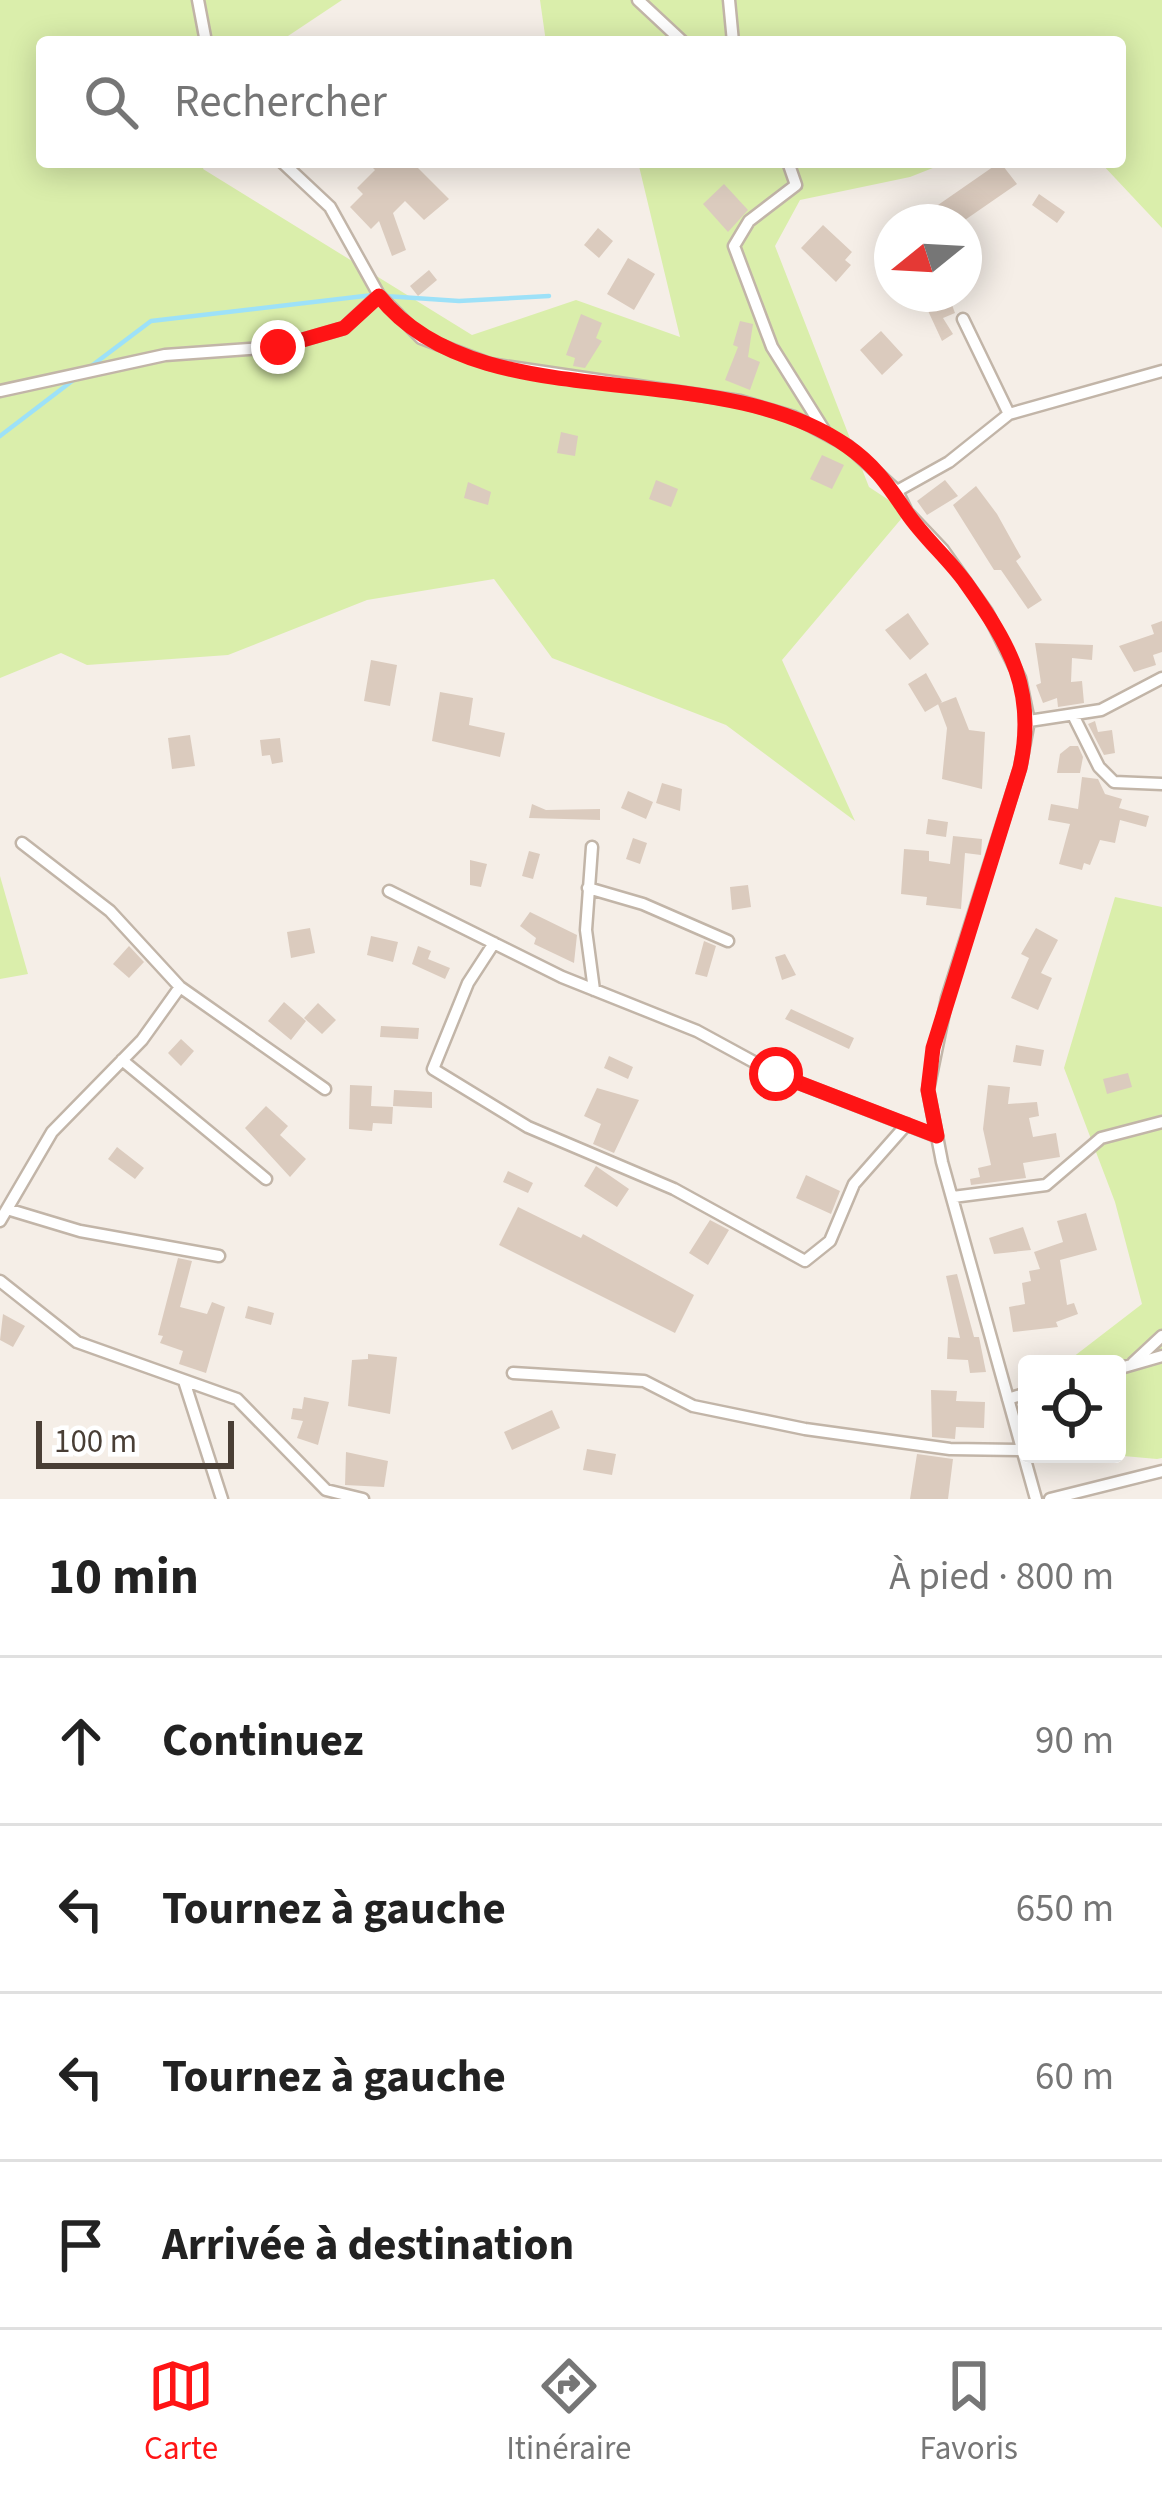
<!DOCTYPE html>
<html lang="fr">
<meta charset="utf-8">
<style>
:root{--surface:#fff;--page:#f2f2f2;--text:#222;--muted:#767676;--line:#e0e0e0;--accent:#ff1415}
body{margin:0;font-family:"Source Sans 3",sans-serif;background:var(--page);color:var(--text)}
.controls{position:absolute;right:36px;bottom:36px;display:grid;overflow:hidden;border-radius:12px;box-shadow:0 6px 30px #0003}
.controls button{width:108px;height:108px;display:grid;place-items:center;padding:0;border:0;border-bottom:3px solid var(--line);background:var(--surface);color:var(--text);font:60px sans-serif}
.compass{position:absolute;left:874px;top:204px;width:108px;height:108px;border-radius:50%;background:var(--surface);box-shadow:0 6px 30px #0003;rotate:252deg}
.scale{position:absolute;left:36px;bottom:30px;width:198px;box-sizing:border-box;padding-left:12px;border:6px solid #493e35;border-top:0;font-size:33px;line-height:42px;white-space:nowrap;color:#493e35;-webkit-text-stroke:9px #fff;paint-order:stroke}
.stop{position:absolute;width:36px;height:36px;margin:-27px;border:9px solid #ff1415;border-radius:50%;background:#fff}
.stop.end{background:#ff1415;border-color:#fff;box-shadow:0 3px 12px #0008}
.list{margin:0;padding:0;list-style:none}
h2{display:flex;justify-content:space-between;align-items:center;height:156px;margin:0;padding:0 48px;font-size:51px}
h2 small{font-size:39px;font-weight:400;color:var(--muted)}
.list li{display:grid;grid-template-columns:78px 1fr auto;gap:36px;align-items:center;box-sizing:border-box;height:168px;padding:0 48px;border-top:3px solid var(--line)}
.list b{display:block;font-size:45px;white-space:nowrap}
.list em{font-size:39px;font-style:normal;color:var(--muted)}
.icon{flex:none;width:66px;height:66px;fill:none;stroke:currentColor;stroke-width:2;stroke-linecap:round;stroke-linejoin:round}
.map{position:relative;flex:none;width:1162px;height:1499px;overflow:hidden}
.search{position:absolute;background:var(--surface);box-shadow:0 6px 30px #0003;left:36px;right:36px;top:36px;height:132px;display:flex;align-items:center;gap:30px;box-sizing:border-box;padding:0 42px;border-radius:12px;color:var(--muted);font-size:45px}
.sheet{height:828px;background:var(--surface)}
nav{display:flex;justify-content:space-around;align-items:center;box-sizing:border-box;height:168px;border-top:3px solid var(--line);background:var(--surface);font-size:33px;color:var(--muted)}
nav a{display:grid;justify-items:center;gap:6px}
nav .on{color:var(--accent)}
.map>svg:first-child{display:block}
.green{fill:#daeeab}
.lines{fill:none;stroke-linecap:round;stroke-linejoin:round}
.stream{stroke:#9de1f8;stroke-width:4.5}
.building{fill:#dbcbbe}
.street-casing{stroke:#c2b5a8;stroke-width:15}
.street{stroke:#fff;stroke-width:10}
.route{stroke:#ff1415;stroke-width:15}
</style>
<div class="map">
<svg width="1162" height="1499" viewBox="0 0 1162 1499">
<rect width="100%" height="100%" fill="#f5eee7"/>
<path class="green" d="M0 0H342L279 42H42V162H206L203 169 472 335 576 300 680 337 638 162H948L910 177 800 200 775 246 869 487 907 512 782 660 855 821 726 725 552 658 494 579 367 600 228 655 87 665 61 653 0 678Z
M540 0H1162V228L1100 162H1120V42H546Z
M0 876 28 974 0 979Z
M1115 897 1162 907V1458L1157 1459 1101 1454H1117V1364H1064L1142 1304 1115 1202 1064 1068Z"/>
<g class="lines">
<path class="stream" d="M385 296 459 301 549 296
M90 367 151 321 373 295
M0 436 76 378"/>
</g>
<path class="building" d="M367 162H412L449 199 424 220 405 201 393 213 406 250 392 256 379 221 371 229 350 207 363 194 357 188 375 170Z
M1000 162 1017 184 962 222H950L938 205Z
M724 184 748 210 728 232 703 204Z
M1039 194 1065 212 1057 223 1032 205Z
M823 225 852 252 845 260 851 265 836 282 801 248Z
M598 228 613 241 599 258 584 245Z
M628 258 655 274 634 310 607 294Z
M429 270 437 280 418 296 410 286Z
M939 294H948L955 313 943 318 953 334 942 341 923 300Z
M581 314 602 323 596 338 602 341 585 368 573 366 575 358 566 355Z
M740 321 753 324 748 357 760 362 750 390 725 380 738 347 733 345Z
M881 331 903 355 882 375 860 350Z
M561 432 578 436 575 456 557 453Z
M822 455 844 465 832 489 810 479Z
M656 480 678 489 671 507 649 499Z
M945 480 958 496 927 515 917 501Z
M468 482 491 492 488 505 464 498Z
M976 486 997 514 1021 557 1016 561 1042 600 1028 609 1001 570H994L953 505Z
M908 613 929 644 910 660 885 630Z
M1162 621V652L1153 655 1156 665 1134 672 1119 646 1154 634 1151 625Z
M1035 643 1093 645 1092 660 1072 658 1071 682 1082 681 1084 703 1058 707 1057 698 1043 703 1036 685 1041 683Z
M371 660 397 665 390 706 364 701Z
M926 673 942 702 925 712 908 684Z
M440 692 473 698 469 725 505 733 500 757 432 741Z
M956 697 969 730 985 732 982 789 942 779 947 728 938 704Z
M1095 721 1098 732 1112 730 1115 753 1104 755 1088 724Z
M190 735 195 766 172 769 168 738Z
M280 738 283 762 272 764 270 755 262 756 260 740Z
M1070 746H1078L1083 757 1080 773H1057L1060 754Z
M1082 777 1098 779 1105 794 1122 799 1119 808 1149 816 1146 827 1120 820 1115 843 1100 840 1090 865 1084 863 1082 870 1059 864 1070 824 1048 820 1051 804 1078 809Z
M662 783 682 789 680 811 656 803Z
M628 791 653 802 646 819 621 808Z
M532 804 546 810 600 809V820L529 818Z
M928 819 948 822 946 837 926 834Z
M953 836 982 839 981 855 965 853 961 909 926 905 927 897 901 894 904 849 929 851V861L950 864Z
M633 838 647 843 640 864 626 859Z
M529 851 540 854 533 879 522 876Z
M470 860 487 864 481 887 470 885Z
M748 885 751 907 732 910 730 887Z
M530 912 577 935 574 963 534 944 536 938 520 926Z
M310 928 315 953 291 958 287 932Z
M1036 928 1058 940 1041 973 1052 978 1038 1010 1011 998 1029 958 1021 954Z
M371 936 398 942 393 962 367 955Z
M704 941 716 946 707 977 695 974Z
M129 946 144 962 129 978 113 964Z
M418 946 431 951 428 959 450 968 445 979 412 964Z
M785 954 796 975 782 980 775 957Z
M284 1002 306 1021 291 1040 268 1021Z
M318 1003 336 1020 322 1034 304 1018Z
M791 1009 854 1038 849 1049 785 1019Z
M381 1026 419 1028 418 1039 380 1037Z
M181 1039 194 1051 181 1066 168 1053Z
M1016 1045 1044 1050 1041 1066 1013 1062Z
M609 1056 633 1067 628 1079 604 1068Z
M1128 1073 1132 1087 1107 1094 1103 1079Z
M350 1085 372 1086 371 1106 393 1107 392 1124 373 1123 372 1131 349 1129Z
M988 1085 1010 1087 1008 1104 1037 1102 1039 1116 1029 1118 1033 1137 1056 1133 1060 1157 1023 1163 1026 1178 971 1185 970 1179 980 1177 978 1168 991 1165 983 1129Z
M597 1088 639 1100 614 1153 593 1144 601 1124 584 1116Z
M394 1090 432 1092V1108L393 1106Z
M266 1106 288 1126 280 1135 306 1159 290 1177 245 1128Z
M117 1147 144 1168 135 1179 108 1159Z
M596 1166 629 1189 617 1207 584 1186Z
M508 1171 533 1183 528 1193 503 1182Z
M806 1175 840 1191 831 1214 796 1198Z
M518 1207 581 1238 583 1234 694 1295 675 1333 499 1245Z
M1086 1213 1097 1250 1060 1260 1067 1305 1074 1303 1078 1314 1056 1322 1058 1327 1013 1332 1009 1307 1025 1304 1022 1283 1031 1281 1029 1271 1040 1269 1034 1252 1063 1242 1057 1221Z
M710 1220 729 1230 708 1265 689 1253Z
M1023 1227 1031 1250 994 1254 989 1238Z
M178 1258 192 1261 180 1307 207 1314 212 1302 225 1307 206 1373 179 1364 183 1351 160 1343 163 1336 158 1335Z
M957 1274 974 1337H979L986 1372 970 1373 968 1360 947 1359 948 1337 960 1338 946 1276Z
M248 1306 274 1313 271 1325 245 1318Z
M3 1314 25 1326 13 1347 0 1340Z
M368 1354 397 1357 390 1414 348 1406 352 1360 368 1359Z
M931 1390 957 1391 956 1401 985 1402 984 1428 956 1427 955 1439 932 1437Z
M304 1397 329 1402 318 1445 297 1438 303 1421 291 1419 293 1408 302 1409Z
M552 1410 560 1428 512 1450 504 1432Z
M587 1449 616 1454 612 1475 583 1470Z
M346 1452 388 1461 384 1487 345 1485Z
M917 1454 953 1459 948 1499H910Z"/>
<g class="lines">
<defs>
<path id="street" d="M198 0 206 42
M638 0 683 42
M729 0 733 42
M282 162 330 207 379 295 421 338 490 364 740 401 794 417 848 446 897 491 907 512 943 550 987 612 1020 678 1029 721 1020 768 947 998 928 1090 942 1162 1036 1499
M788 162 796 185 749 221 734 246 772 347 824 430
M963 319 1009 414
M0 391 165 355 278 347 344 328 379 295
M897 491 949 462 1009 414 1162 371
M1073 715 1099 767 1114 782 1162 784
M1029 721 1101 710 1162 678
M22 843 110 911 180 987 325 1089
M592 847 586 930 594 990
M588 888 643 904 728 941
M389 891 562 977 697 1031 776 1074 936 1136
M494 943 468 983 433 1069 528 1127 674 1189 805 1261 830 1241 854 1184 907 1124
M122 1060 266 1179
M953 1197 1046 1185 1101 1138 1162 1122
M7 1209 80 1231 219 1256
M0 1221 52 1132 142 1040 180 987
M0 1281 77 1342 237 1399 326 1490 363 1499
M1133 1363 1162 1336
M1117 1369 1162 1356
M513 1373 644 1381 693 1406 805 1429 950 1449 1023 1450
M184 1381 222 1499
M1008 1399 1027 1393
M1050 1499 1162 1471"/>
</defs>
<use href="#street" class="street-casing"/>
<use href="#street" class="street"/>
</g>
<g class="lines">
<path class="route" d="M278 347 344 328 379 296C480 423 713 352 847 446 875 465 889 487 907 513 924 538 948 558 966 583 1010 645 1037 691 1020 768L933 1048 928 1090 937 1136 776 1074"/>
</g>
</svg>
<div class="controls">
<button><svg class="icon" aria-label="locate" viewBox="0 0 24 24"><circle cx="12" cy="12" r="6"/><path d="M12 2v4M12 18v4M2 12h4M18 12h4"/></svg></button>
</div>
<svg class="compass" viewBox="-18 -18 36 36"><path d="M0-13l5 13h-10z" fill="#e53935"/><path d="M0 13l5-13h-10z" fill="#767676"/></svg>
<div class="scale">100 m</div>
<div class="stop" style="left:776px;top:1074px"></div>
<div class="stop end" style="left:278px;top:347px"></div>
<div class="search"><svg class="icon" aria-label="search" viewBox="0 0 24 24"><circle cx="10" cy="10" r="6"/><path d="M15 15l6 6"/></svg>Rechercher</div>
</div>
<section class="sheet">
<h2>10 min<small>À pied · 800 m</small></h2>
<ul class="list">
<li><svg class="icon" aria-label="ahead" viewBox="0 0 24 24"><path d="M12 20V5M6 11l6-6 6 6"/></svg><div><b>Continuez</b></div><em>90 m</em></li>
<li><svg class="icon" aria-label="left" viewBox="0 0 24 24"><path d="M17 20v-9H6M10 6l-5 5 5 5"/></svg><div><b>Tournez à gauche</b></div><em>650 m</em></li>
<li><svg class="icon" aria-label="left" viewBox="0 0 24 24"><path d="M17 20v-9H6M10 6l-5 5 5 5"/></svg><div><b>Tournez à gauche</b></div><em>60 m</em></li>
<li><svg class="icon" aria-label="arrive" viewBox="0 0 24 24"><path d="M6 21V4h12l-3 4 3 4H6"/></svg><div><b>Arrivée à destination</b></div></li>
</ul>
</section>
<nav>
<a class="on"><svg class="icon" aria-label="map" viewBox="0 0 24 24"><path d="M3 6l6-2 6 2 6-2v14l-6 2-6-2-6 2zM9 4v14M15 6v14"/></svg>Carte</a>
<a><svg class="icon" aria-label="directions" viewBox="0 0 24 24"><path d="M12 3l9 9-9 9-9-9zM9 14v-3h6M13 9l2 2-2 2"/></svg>Itinéraire</a>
<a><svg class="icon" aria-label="saved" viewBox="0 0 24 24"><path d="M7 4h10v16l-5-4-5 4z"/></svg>Favoris</a>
</nav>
